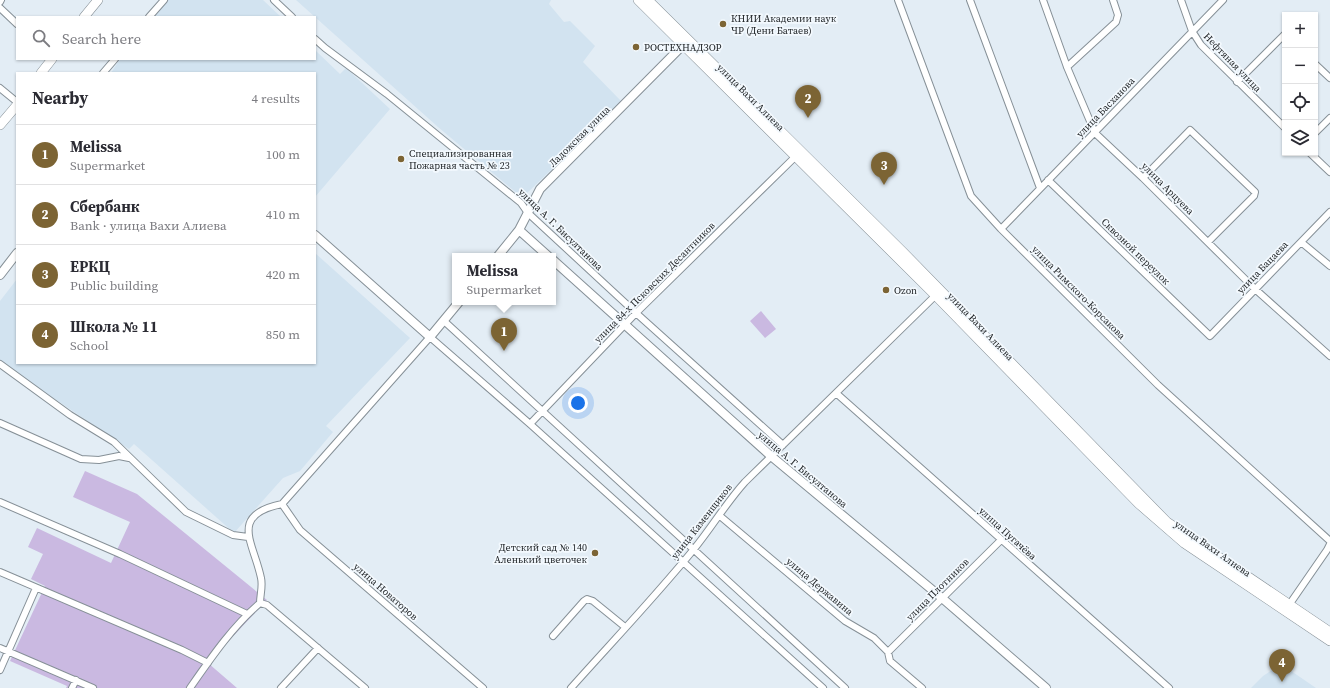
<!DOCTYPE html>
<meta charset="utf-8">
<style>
:root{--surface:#fff;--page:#f2f2f3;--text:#2b2b33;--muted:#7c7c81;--line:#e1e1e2;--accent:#7c6434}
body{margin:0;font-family:"Source Serif 4",serif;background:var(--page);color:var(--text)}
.controls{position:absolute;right:12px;top:12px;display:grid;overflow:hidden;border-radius:0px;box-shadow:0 1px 3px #0004}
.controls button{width:36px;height:36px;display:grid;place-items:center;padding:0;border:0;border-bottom:1px solid var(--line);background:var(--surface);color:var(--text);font:20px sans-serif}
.you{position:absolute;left:578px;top:403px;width:14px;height:14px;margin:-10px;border:3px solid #fff;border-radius:50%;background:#1a73e8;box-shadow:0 0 0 6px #1a73e833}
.badge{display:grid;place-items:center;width:26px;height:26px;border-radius:50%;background:var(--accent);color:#fff;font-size:13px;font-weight:700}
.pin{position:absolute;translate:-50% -33px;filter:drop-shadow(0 1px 2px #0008)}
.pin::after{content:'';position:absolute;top:21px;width:14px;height:12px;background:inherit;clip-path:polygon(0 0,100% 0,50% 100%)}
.popup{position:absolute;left:452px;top:253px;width:104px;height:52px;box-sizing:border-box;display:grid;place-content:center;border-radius:0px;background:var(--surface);filter:drop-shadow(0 1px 3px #0005);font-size:13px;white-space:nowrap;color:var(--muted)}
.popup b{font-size:15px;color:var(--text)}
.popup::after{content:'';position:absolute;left:50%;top:100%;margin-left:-8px;border:8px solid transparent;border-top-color:var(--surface)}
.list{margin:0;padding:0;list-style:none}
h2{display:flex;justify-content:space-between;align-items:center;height:52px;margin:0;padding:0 16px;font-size:17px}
h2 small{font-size:13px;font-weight:400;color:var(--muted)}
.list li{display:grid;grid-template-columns:26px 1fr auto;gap:12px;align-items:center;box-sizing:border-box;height:60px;padding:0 16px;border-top:1px solid var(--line)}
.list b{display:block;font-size:15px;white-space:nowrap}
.list p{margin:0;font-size:13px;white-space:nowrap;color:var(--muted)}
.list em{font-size:13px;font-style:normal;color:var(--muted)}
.icon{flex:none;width:22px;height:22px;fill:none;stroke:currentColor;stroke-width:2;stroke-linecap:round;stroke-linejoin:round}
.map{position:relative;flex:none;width:1330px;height:688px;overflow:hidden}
.search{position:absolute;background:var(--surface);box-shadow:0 1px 3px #0004;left:16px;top:16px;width:300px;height:44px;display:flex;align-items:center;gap:10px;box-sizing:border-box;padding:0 14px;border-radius:0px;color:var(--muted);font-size:15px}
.panel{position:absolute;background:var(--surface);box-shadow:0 1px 3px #0004;left:16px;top:72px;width:300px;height:292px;border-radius:0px}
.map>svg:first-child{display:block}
.built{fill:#d2e3f0}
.green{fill:#cab9e1}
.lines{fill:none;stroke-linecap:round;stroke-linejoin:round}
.minor-casing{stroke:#869097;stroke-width:8}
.tertiary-casing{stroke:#869097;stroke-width:10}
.secondary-casing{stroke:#869097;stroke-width:10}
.minor{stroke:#fff;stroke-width:6}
.tertiary{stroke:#fff;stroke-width:8}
.secondary{stroke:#fff;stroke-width:9}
.poi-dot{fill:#7c6434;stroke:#f3f9fe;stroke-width:1.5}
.labels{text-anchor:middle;stroke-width:3.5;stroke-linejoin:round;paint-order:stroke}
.poi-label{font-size:10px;fill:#212528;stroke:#f3f9fe;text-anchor:start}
.street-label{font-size:10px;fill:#212528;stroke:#f3f9fe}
</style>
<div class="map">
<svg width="1330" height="688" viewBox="0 0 1330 688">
<rect width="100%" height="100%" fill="#e3edf5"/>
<path class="built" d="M168 0H263L281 17H154Z
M296 0H551L549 4 564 22 570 21 595 46 583 62 622 102 525 195H519L438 127Z
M315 50 340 74 346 68 390 109 315 197V73H111L120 59H315Z
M315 253 410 338 326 426 333 432 300 471 283 478 234 533 134 444 129 449 0 362V301L17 279V363H315Z
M1281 664 1316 688H1251L1263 676Z"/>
<path class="green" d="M761 311 776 329 765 338 750 321Z
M85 471 137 494 267 600 208 663 237 688H66L67 686 10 661 45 586 31 579 43 554 28 547 37 528 111 563 130 522 73 497Z"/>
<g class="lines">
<defs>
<path id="minor" d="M274 0 292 17
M898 0 971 196 1001 229 1158 385 1330 541
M970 0 1040 188
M1043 0 1067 67 1095 133 1143 178 1255 289 1330 356
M1181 0 1192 31 1201 45 1285 128
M0 2 1 0
M0 8 17 24
M149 17 164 0
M315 39 325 48 387 94 521 203 528 213 636 313 783 445
M1315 64 1330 78
M1067 67 1116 22 1118 15 1113 0
M103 73 115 59
M1237 82 1285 34
M0 88 17 102
M1315 133 1330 118
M1310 153 1330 172
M1143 178 1190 130 1255 192 1254 196 1208 242
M1048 180 1210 336 1330 212
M1001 229 1223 0
M1301 242 1330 266
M444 321 845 688
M0 364 70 415 114 442 186 512 233 535 248 537
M836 393 1169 688
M0 423 81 459 99 460 119 456 129 458
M530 424 636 313 795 157
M0 502 120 554 247 614
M282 504 300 530 483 688
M720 516 845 621 874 638 888 652 890 661 922 688
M0 572 182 650 208 663
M260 603 267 605 365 688
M1289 605 1327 550 1330 544
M553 636 584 601 587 599 593 601 625 627
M0 648 93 688
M888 652 1001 540
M0 670 36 588
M72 688 76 680
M190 688C211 658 232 627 260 603 260 595 263 586 261 578 254 543 228 515 282 504L430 337 530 424 823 688
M281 688 318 648
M571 688C612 642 655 597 694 549 712 527 726 503 745 482L938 293"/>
<path id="tertiary" d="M519 230 548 256
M315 235 430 337 459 302
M498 256 519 230 540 189 688 40
M553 260 771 456 942 598 1046 688
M0 275 17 253"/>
<path id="secondary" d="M638 0 936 296 1139 504 1184 543 1330 641
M648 0 903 252 1167 522 1330 632
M84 17 98 0
M41 73 52 59
M0 125 17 105"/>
</defs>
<use href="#minor" class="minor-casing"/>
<use href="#tertiary" class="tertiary-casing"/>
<use href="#secondary" class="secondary-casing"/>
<use href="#minor" class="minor"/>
<use href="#tertiary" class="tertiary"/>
<use href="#secondary" class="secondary"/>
</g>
<g class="poi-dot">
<circle cx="723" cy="24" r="4"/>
<circle cx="636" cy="47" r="4"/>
<circle cx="401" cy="159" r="4"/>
<circle cx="886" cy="290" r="4"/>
<circle cx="595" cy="553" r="4"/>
</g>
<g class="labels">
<g class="poi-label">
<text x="731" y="22">КНИИ Академии наук<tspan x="731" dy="12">ЧР (Дени Батаев)</tspan></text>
<text x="644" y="51">РОСТЕХНАДЗОР</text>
<text x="409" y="157">Специализированная<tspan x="409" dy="12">Пожарная часть № 23</tspan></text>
<text x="894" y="294">Ozon</text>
<text x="587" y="551" text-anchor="end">Детский сад № 140<tspan x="587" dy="12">Аленький цветочек</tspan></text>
</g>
<g class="street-label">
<text transform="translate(1233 62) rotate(46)" y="4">Нефтяная улица</text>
<text transform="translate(751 97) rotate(45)" y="4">улица Вахи Алиева</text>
<text transform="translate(1105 107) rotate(-46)" y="4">улица Басханова</text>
<text transform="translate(579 136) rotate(-45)" y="4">Ладожская улица</text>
<text transform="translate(1168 188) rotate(45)" y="4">улица Арцуева</text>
<text transform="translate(561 229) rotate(44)" y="4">улица А. Г. Бисултанова</text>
<text transform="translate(1136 251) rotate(44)" y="4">Сквозной переулок</text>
<text transform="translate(1262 267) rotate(-46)" y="4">улица Бацаева</text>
<text transform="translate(654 282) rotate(-45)" y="4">улица 84-х Псковских Десантников</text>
<text transform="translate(1079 292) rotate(45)" y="4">улица Римского-Корсакова</text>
<text transform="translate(981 326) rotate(46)" y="4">улица Вахи Алиева</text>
<text transform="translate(803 469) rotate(40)" y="4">улица А. Г. Бисултанова</text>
<text transform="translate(701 521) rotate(-52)" y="4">улица Каменщиков</text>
<text transform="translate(1008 533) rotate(42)" y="4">улица Пугачёва</text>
<text transform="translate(1213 548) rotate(35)" y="4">улица Вахи Алиева</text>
<text transform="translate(820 586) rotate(40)" y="4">улица Державина</text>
<text transform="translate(937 589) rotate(-45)" y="4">улица Плотников</text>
<text transform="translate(386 591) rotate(41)" y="4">улица Новаторов</text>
</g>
</g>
</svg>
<div class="controls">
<button>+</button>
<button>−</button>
<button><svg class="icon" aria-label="locate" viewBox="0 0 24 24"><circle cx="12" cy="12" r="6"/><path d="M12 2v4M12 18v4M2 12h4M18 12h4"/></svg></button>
<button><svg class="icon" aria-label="layers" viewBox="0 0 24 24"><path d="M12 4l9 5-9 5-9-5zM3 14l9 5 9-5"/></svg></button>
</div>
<div class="you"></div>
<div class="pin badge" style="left:504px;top:351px">1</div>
<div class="popup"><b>Melissa</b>Supermarket</div>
<div class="pin badge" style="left:808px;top:118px">2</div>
<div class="pin badge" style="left:884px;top:185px">3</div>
<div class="pin badge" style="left:1282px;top:682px">4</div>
<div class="search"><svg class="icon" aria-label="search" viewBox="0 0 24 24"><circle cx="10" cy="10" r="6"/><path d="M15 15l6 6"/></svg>Search here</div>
<section class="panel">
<h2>Nearby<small>4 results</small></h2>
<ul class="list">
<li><span class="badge">1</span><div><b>Melissa</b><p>Supermarket</p></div><em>100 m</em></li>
<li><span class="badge">2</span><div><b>Сбербанк</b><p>Bank · улица Вахи Алиева</p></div><em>410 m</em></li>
<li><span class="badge">3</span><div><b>ЕРКЦ</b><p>Public building</p></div><em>420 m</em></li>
<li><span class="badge">4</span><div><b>Школа № 11</b><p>School</p></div><em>850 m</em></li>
</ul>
</section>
</div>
